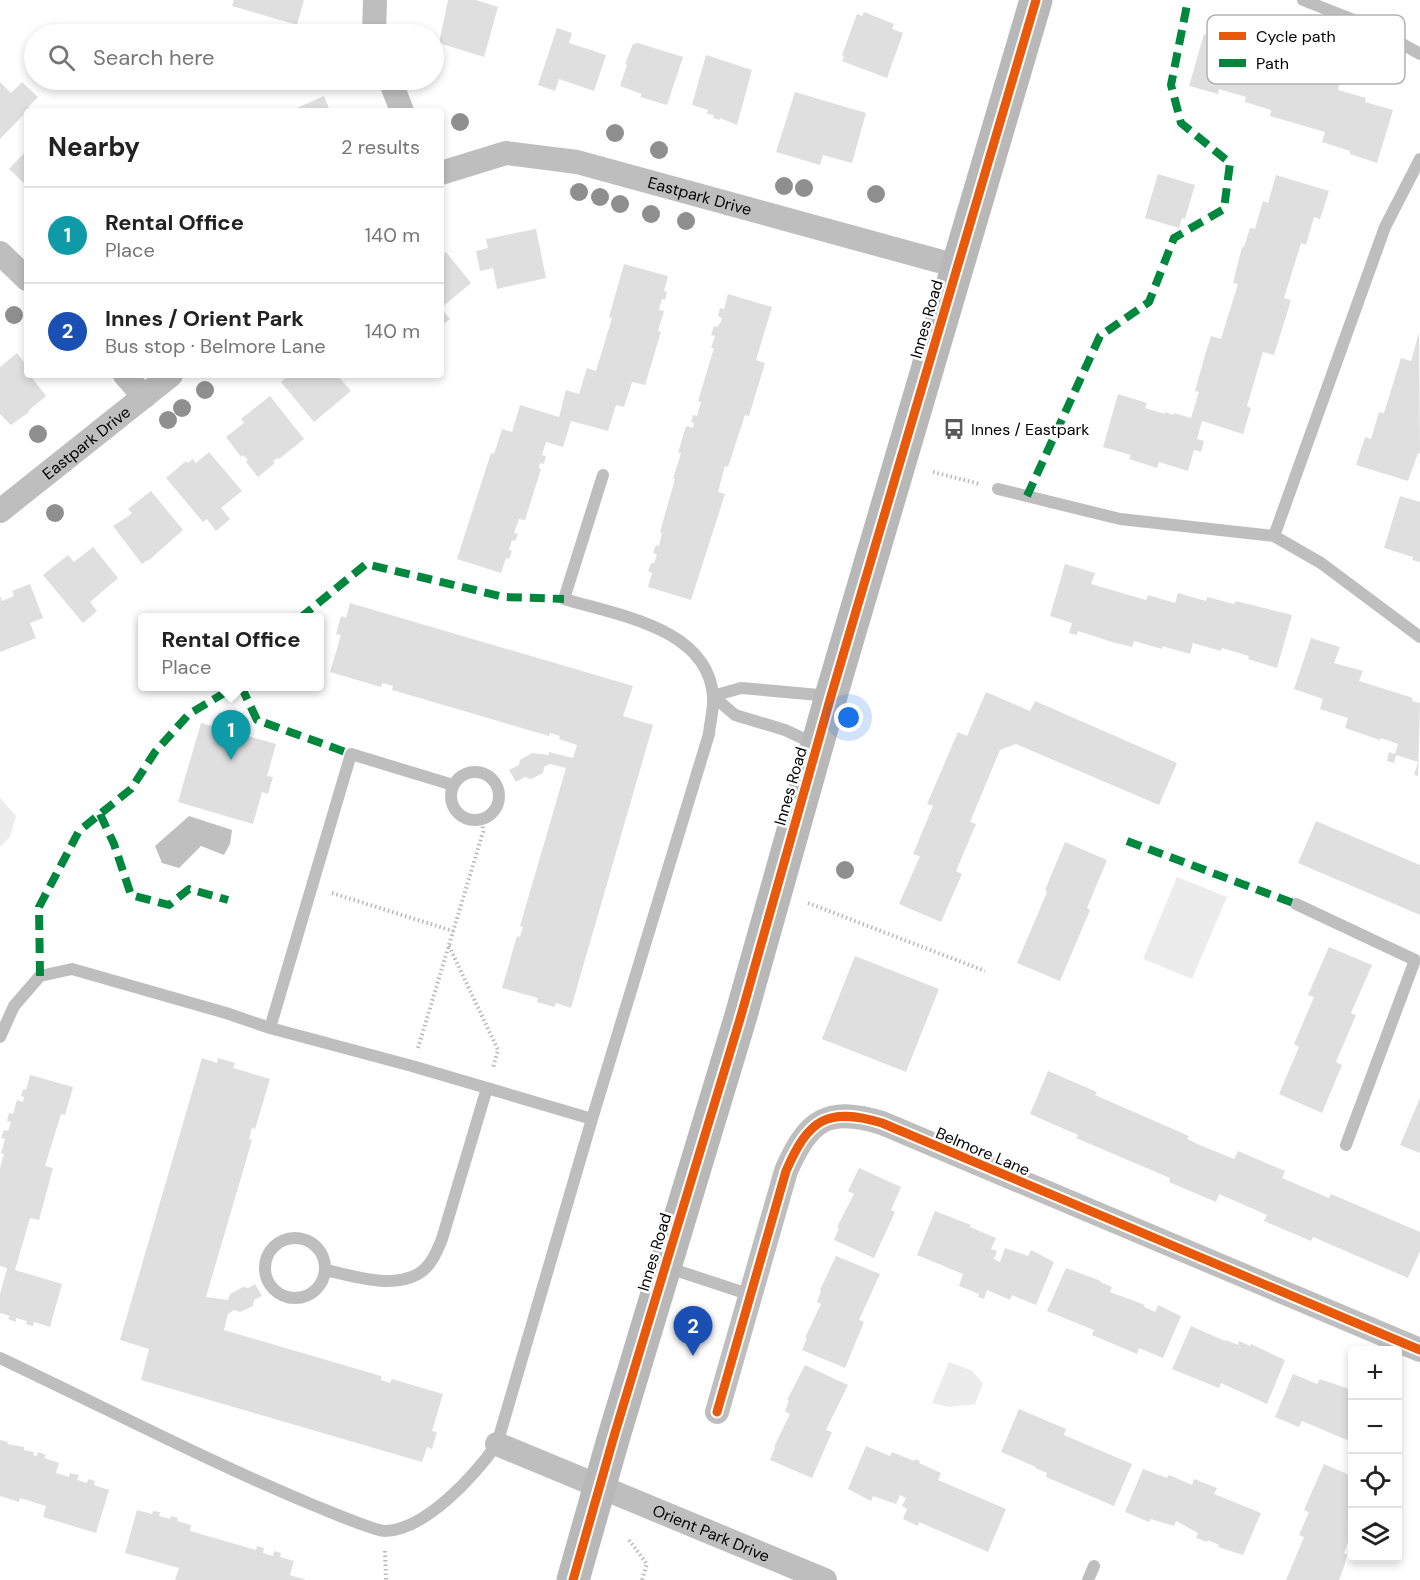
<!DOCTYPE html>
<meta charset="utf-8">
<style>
:root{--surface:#fff;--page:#f6f6f6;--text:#222;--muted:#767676;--line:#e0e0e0;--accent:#595959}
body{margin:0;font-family:"DM Sans",sans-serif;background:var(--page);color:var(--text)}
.controls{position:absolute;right:18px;bottom:18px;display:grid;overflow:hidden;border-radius:6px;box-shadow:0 3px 9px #0003}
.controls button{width:54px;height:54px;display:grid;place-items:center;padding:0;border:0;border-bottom:2px solid var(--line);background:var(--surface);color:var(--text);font:30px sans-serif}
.you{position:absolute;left:849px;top:718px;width:21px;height:21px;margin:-15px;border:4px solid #fff;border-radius:50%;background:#1a73e8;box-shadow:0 0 0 9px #1a73e833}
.badge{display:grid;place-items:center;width:39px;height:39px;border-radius:50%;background:var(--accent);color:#fff;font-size:20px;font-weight:700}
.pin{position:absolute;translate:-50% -50px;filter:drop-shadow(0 2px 3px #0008)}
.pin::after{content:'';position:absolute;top:32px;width:21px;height:18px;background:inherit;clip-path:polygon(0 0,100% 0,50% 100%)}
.popup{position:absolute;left:138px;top:613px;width:186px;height:78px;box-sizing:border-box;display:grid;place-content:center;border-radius:6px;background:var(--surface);filter:drop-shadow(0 2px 4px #0005);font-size:20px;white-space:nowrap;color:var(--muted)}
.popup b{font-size:22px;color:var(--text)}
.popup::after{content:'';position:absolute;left:50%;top:100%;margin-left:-12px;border:12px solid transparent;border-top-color:var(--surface)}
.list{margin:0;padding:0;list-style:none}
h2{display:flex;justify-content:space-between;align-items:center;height:78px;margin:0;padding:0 24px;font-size:26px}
h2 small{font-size:20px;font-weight:400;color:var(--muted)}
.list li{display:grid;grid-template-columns:39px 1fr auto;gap:18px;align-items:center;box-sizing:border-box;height:96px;padding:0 24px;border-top:2px solid var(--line)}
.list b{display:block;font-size:22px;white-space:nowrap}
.list p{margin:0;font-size:20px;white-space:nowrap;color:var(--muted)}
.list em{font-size:20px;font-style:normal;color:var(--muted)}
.icon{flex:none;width:33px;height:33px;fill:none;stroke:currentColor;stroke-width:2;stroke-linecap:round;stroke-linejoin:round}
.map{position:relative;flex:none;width:1420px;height:1580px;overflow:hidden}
.search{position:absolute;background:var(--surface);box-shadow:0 3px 9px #0003;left:24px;top:24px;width:420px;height:66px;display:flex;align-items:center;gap:15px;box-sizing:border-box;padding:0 21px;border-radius:33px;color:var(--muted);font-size:22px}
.panel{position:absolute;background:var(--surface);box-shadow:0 3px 9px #0003;left:24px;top:108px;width:420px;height:270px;border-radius:6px}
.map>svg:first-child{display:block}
.green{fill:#ececec}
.water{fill:#bfbfbf}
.building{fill:#dfdfdf}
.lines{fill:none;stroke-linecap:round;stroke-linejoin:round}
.path{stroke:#b9b9b9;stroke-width:4;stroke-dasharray:1.5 3;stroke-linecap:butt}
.lane{stroke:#bebebe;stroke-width:12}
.street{stroke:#bebebe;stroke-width:24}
.secondary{stroke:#b8b8b8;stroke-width:33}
.quiet{stroke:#00873e;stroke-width:8;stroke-dasharray:15 8;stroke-linecap:butt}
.cycleway-casing{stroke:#fff;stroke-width:13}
.cycleway{stroke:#e8590c;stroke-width:9}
.tree{fill:#8f8f8f}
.labels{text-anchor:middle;stroke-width:5;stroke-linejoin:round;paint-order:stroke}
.street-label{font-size:16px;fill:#000;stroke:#fff}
.poi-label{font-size:16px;fill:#000;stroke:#fff;text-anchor:start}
.key{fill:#fff;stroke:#b2b2b2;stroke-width:1.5}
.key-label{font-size:16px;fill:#000}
</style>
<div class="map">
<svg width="1420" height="1580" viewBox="0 0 1420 1580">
<rect width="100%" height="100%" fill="#fff"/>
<path class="green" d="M0 798 16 816 10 837 0 847Z
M1177 877 1227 897 1192 979 1143 959Z
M949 1362 971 1370 983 1383 975 1404 949 1407 932 1403Z"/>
<path class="water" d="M189 816 232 830 230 844 224 855 201 846 179 868 162 863 155 846Z"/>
<path class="building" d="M234 0H304L297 25 232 6Z
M448 0H476L498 7 484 57 439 43Z
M864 12 894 24 892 29 903 33 887 78 842 61 844 56 842 55 857 14 862 16Z
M557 28 572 33 569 43 606 55 594 91 559 79 555 91 538 85Z
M1204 34 1260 50 1259 56 1341 80 1338 90 1366 98 1365 102 1393 110 1377 163 1350 154V151L1322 142 1325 132 1270 116 1271 110 1245 102 1246 97 1219 89 1218 94 1189 86Z
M638 43 683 57 667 105 640 97 642 94 620 86 627 65 625 64 633 44Z
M706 55 752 70 737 125 720 118V120L713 118 714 115 707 114 708 110 692 105Z
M0 82 11 93 22 82 38 97 28 107 30 108 0 139Z
M795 92 866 113 852 163 823 155 820 165 776 152Z
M324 96 330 111H290Z
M27 150V186L9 169Z
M1158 174 1195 185 1185 219 1182 218 1179 228 1145 218Z
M1276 175 1329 191 1320 219 1314 217 1306 245 1301 243 1284 298 1291 300 1274 355 1263 352 1247 406 1251 408 1243 434 1202 421 1197 439 1204 441 1201 452 1194 450 1188 471 1159 462 1157 468 1129 459 1131 455 1103 447 1118 394 1147 403 1145 408 1165 414V412L1173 415 1174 413 1191 418 1199 392 1195 391 1205 355 1211 336 1221 339 1238 284 1233 283 1242 247H1244L1250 228 1255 229 1263 201 1268 203Z
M536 229 546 278 497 289 493 268 480 271 476 251 488 248 486 239Z
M446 252 471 283 441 308 450 319 441 326V256Z
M624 264 668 276 664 291 667 292 665 300 662 299 659 310 664 311 658 331 661 332 645 385 632 382 624 407 616 405 608 431 571 421 563 447 546 442 542 455 546 456 544 464 540 463 539 468 541 469 525 520 519 519 514 533 518 534 515 541 512 540 509 550 512 551 509 559 506 558 501 573 457 559 491 453 494 454 502 429 512 432 520 405 559 417 566 390 579 394 587 368 596 371 612 318 609 317Z
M728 294 772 307 756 360 765 363 749 416 745 415 728 467 725 466 718 492 725 494 691 600 648 587 652 573 648 571 651 563H654L657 554 653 553 656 545 659 546 662 533 660 532 675 479H673L681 453H678L686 426 693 428 694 423 691 422 693 415 697 416 701 402 698 401 714 348H711L715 336 711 335 714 326 717 327 721 322 722 318 718 316 720 308 724 309Z
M1419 333 1420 454 1418 453 1408 481 1356 465 1365 437 1371 439 1379 412 1384 413 1401 358 1411 361Z
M17 353 27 366V375H36L31 379H33L46 396 28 411 29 412 11 425 0 414V367Z
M289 375H337L351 391 314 422 281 382Z
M270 396 304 439 279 459 278 458 273 461 275 463 258 477 246 462 248 460 243 455 241 457 226 437 244 423 241 419Z
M209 452 242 491 221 508 230 519 216 531 207 519 203 522 166 478 186 461 188 463 193 459 196 463Z
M151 491 183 530 148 561 147 560 142 564 113 526 130 515 132 513 128 509Z
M1400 496 1420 502V562L1412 560 1413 557 1384 548Z
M93 547 118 578 90 602 97 611 83 623 43 575 68 555 74 562Z
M1065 564 1095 573 1091 584 1146 600 1148 595 1175 603 1178 593 1206 601 1207 597 1234 604 1236 601 1292 615 1277 668 1248 659 1249 656 1222 648 1221 651 1193 643 1190 654 1162 646V649L1134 641 1132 647 1112 642 1078 631 1077 635 1069 633 1072 623 1050 616Z
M30 584 43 618 30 623 36 638 0 652V596L2 601 14 596 12 591Z
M350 603 633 686 623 716 653 725 571 1008 556 1003 554 1007 537 1002 538 998 502 988 517 936 520 937 523 927 520 926 566 768 550 764 544 767 543 773 531 779 525 777 516 782 509 770 519 765 520 760 532 753 549 755V752L573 758 577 745 559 739 560 736 550 733 549 736 392 690 393 686 382 683 381 687 330 672 341 635 336 634 341 616 346 618Z
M1311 638 1340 647 1334 663 1363 671 1359 681 1413 698 1412 701 1420 703 1418 776 1414 775 1418 762 1396 755 1394 763 1387 761 1389 752 1395 754 1398 744 1381 738 1380 740 1345 728 1348 718 1320 709 1323 699 1294 689Z
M986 692 1030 711 1035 701 1177 763 1159 805 1016 744 1000 750 970 822 976 824 956 871 962 874 941 922 899 904 920 856 913 854 933 806 927 804 958 732 967 736Z
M201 723 276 744 267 776 273 777 268 794 262 792 253 824 178 802Z
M1316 821 1420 865V915L1298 863Z
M1065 842 1107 860 1087 908 1090 910 1060 981 1017 963 1047 892 1045 890Z
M1329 947 1372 965 1351 1013 1356 1015 1336 1062 1342 1065 1322 1113 1279 1094 1299 1047 1294 1044 1314 997 1308 995Z
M855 956 939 989 906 1072 822 1039Z
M202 1058 217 1063 218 1058 235 1063 233 1068 270 1079 255 1129 252 1128 249 1139 252 1140 206 1297 228 1300 230 1294 243 1287 248 1288 255 1284 262 1296 254 1300 253 1306 240 1312 234 1310 228 1314 224 1330 381 1376V1380L390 1383 392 1379 443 1394 432 1431 437 1432 432 1449 427 1447 422 1462 141 1380 149 1349 120 1340Z
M1048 1071 1097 1092 1095 1095 1189 1136 1187 1139 1202 1146 1234 1159 1238 1151 1285 1171 1282 1178 1329 1198 1331 1194 1420 1232V1251L1408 1278 1313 1237 1311 1241 1264 1221 1267 1215 1219 1194 1216 1202 1169 1182 1170 1178 1076 1138 1078 1135 1030 1114Z
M30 1075 73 1087 65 1115 61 1114 45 1166 53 1168 39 1220 30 1218 15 1270 62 1284 50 1327 34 1322 33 1326 26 1324 27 1321 16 1318V1322L8 1319 10 1316 0 1313V1294L7 1268 0 1266V1168L4 1154 1 1153 5 1139 1 1138 4 1130 8 1131 11 1122 7 1121 9 1113 13 1114 17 1100 23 1102 24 1097 21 1096 23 1089 26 1090Z
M1420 1098V1153L1400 1145Z
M859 1168 901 1187 891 1210 895 1212 874 1258 834 1240 839 1228 837 1227 854 1194 848 1191Z
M935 1211 971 1225 970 1227 996 1238 991 1249 997 1251 994 1259 1000 1262 1005 1248 1028 1256 1031 1250 1054 1262 1036 1305 1012 1295 1010 1300 987 1290 984 1299 978 1297 979 1294 959 1286 963 1274 917 1255Z
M836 1256 880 1274 859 1320 864 1322 845 1368 802 1350 807 1338H805L821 1304 817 1302 821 1291 820 1290Z
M1066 1268 1101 1281 1100 1282 1112 1287 1110 1292 1145 1305 1144 1307 1155 1312 1158 1305 1181 1316 1163 1358 1139 1348 1137 1354 1092 1335 1094 1330 1047 1311Z
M1191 1326 1225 1341 1226 1340 1238 1345 1239 1341 1250 1346 1251 1344 1285 1360 1267 1404 1221 1383 1219 1388 1172 1369Z
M805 1365 848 1385 826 1430 832 1432 812 1478 770 1460 775 1448 774 1447 790 1414 785 1411 789 1401 787 1400Z
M1293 1374 1317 1384 1320 1379 1352 1390V1438L1349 1436 1347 1440 1302 1421 1299 1427 1275 1417Z
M1019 1409 1066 1429 1064 1435 1132 1464 1114 1506 1046 1477 1047 1473 1035 1468 1036 1467 1001 1452Z
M0 1440 8 1442 7 1444 24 1447V1450L34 1452 33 1455 37 1456 38 1452 46 1455 44 1458 59 1463 56 1473 69 1477 70 1473 79 1475 77 1480 87 1483 88 1479 95 1481 94 1485 109 1490 96 1533 43 1517 46 1506 20 1498 19 1502 0 1496Z
M866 1446 890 1456 892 1452 914 1461 915 1459 920 1461 919 1463 941 1473 938 1480 1006 1509 988 1552 919 1522 918 1526 903 1519 907 1509 902 1506 906 1498 900 1495 896 1504 873 1496 871 1501 848 1489Z
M1324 1464 1352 1476V1517L1347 1528 1352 1530 1344 1553 1347 1555 1344 1567 1339 1580H1286L1304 1537 1299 1535 1309 1512 1304 1510Z
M1143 1469 1167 1478 1169 1475 1192 1485 1194 1479 1217 1488 1214 1494 1261 1513 1243 1555 1218 1547 1219 1545 1208 1540 1207 1542 1196 1538 1198 1533 1176 1521 1174 1526 1151 1519 1149 1522 1125 1512Z
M137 1510 152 1514 153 1511 160 1512 159 1516 170 1519 171 1516 178 1518 177 1521 191 1525 190 1531 256 1550 257 1546 264 1548 263 1553 273 1556 274 1551 281 1553 280 1557 294 1561 290 1575 306 1580H175L179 1568 125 1553Z"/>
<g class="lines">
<path class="path" d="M933 472 980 484
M332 893 453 931
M808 903 985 971
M449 946 498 1050 493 1068
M418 1048 483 832 482 819
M629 1540 647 1564 642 1580
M385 1551 386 1580"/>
<path class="lane" d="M1303 0 1374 28 1420 54
M998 489 1120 519 1274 536 1321 563 1420 637
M1274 536 1385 227 1420 159
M817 745 785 730 735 715 713 696 741 688 830 696
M451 796a24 24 0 1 1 48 0a24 24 0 1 1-48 0Z
M453 785 351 754 270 1028 412 1066 592 1119
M1296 904 1415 960 1346 1145
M0 1037 14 1006 40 976 72 969 226 1013 270 1028
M265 1268a30 30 0 1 1 60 0a30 30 0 1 1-60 0Z
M666 1267 751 1295
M325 1270C354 1276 391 1289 418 1274 431 1267 437 1251 442 1239L487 1088
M0 1358C104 1407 207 1461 313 1505 326 1510 374 1531 385 1531 426 1530 475 1475 497 1444L592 1119 709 734C710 722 714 708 713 697 709 628 617 615 564 599L603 475
M1088 1580 1094 1566"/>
<g class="street">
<path d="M374 34 375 0"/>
<path d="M390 80 402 111"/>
<path id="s1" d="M441 173 506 153 577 162 957 266"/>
<path d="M0 253 27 279"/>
<path d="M125 375 144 397"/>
<path id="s2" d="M0 511 171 375"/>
<path d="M717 1412 786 1171C808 1120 827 1106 882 1123L1420 1350"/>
<path id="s3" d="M497 1444 825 1580"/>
</g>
<path class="secondary" d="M573 1580 614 1436 740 1019 831 696 1036 0"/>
<path class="quiet" d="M1027 496 1100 336 1149 302 1174 238 1224 209 1230 163 1181 123 1171 85 1188 0
M300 618 366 564 504 597 564 599
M241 686 257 720 351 754
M100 814 114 844 131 895 169 905 189 889 228 900
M1127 841 1296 904
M40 976 39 907 79 831 131 789 155 752 189 714 236 686"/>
<defs>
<path id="cycleway" d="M717 1412 786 1171C808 1120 827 1106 882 1123L1420 1350
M573 1580 614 1436 740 1019 831 696 1036 0"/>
</defs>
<use href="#cycleway" class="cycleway-casing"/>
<use href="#cycleway" class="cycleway"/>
</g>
<g class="tree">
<circle cx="460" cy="122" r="9"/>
<circle cx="615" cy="133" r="9"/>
<circle cx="659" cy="150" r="9"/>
<circle cx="784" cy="186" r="9"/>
<circle cx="804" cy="188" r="9"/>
<circle cx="579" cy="192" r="9"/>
<circle cx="876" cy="194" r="9"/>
<circle cx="600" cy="197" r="9"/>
<circle cx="620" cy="204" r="9"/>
<circle cx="651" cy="214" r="9"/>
<circle cx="686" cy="221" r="9"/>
<circle cx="14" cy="315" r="9"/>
<circle cx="205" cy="390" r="9"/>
<circle cx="182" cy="408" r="9"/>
<circle cx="168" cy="420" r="9"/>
<circle cx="38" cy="434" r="9"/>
<circle cx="55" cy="513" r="9"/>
<circle cx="845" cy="870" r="9"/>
</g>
<defs>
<symbol id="bus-bare" viewBox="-9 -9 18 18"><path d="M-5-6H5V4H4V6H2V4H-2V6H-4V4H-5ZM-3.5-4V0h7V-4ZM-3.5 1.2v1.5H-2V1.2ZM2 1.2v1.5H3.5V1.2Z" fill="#595959" stroke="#fff" stroke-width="2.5" paint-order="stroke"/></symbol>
</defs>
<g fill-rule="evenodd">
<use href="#bus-bare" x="939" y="414" width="30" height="30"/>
</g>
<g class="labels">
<g class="street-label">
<text dy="6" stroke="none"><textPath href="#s1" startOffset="267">Eastpark Drive</textPath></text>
<text transform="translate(926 319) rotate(-74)" y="6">Innes Road</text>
<text dy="6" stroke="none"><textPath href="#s2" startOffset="110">Eastpark Drive</textPath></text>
<text transform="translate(790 786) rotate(-74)" y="6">Innes Road</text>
<text transform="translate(983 1151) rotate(23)" y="6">Belmore Lane</text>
<text transform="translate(654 1252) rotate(-73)" y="6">Innes Road</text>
<text dy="6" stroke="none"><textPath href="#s3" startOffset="232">Orient Park Drive</textPath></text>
</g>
<g class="poi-label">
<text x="971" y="435">Innes / Eastpark</text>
</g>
</g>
<rect x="1207" y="15" width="198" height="69" rx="9" class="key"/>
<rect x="1219" y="32" width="27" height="8" fill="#e8590c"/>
<rect x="1219" y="59" width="27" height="8" fill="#00873e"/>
<g class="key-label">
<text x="1256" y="42">Cycle path</text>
<text x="1256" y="69">Path</text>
</g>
</svg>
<div class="controls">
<button>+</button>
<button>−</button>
<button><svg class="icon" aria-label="locate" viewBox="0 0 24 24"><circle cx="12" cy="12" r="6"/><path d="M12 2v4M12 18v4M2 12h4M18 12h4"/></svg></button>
<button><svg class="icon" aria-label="layers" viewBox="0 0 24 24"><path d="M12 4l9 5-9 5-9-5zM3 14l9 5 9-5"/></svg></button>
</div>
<div class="you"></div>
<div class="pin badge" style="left:231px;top:760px;background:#0f9aa8">1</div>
<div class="popup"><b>Rental Office</b>Place</div>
<div class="pin badge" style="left:693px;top:1356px;background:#1a4fb4">2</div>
<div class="search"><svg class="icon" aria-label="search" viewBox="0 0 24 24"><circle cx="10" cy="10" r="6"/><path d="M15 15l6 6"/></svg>Search here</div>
<section class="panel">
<h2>Nearby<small>2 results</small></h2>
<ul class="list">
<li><span class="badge" style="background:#0f9aa8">1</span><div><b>Rental Office</b><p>Place</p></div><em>140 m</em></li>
<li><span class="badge" style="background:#1a4fb4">2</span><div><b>Innes / Orient Park</b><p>Bus stop · Belmore Lane</p></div><em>140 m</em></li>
</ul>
</section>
</div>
